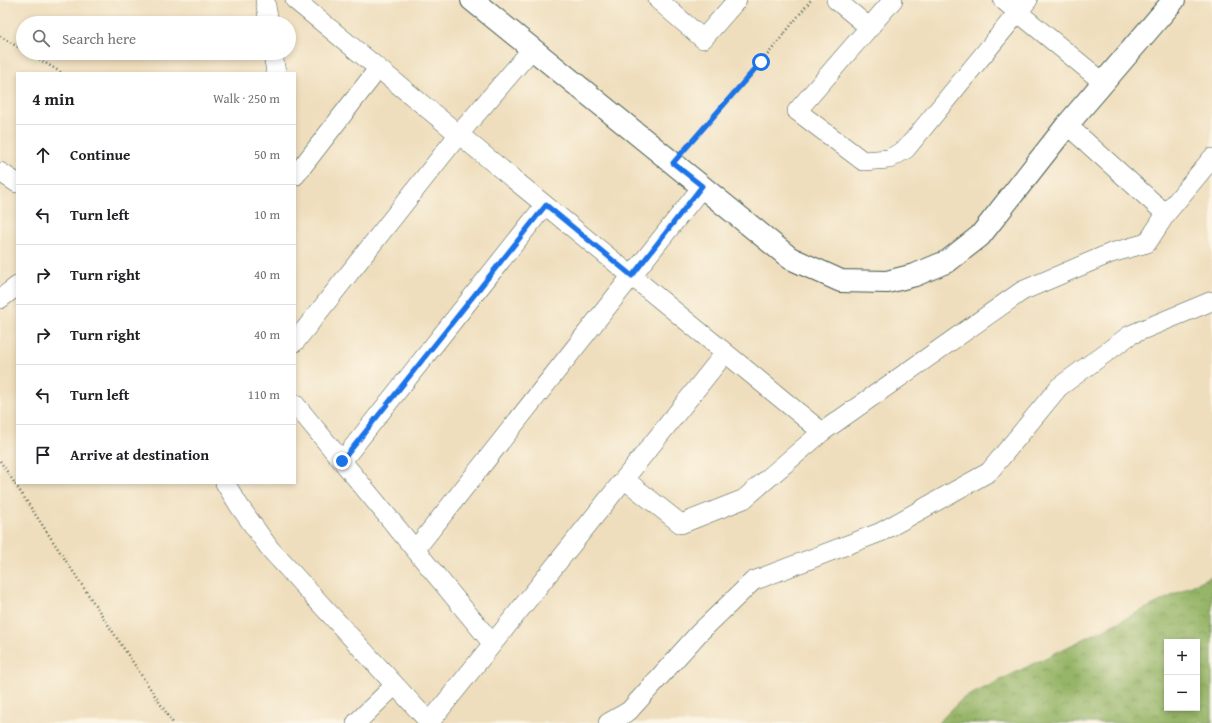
<!DOCTYPE html>
<meta charset="utf-8">
<style>
:root{--surface:#fff;--page:#f6f6f6;--text:#202124;--muted:#757577;--line:#e0e0e0}
body{margin:0;font-family:"Gentium Book Plus",serif;background:var(--page);color:var(--text)}
.controls{position:absolute;right:12px;bottom:12px;display:grid;overflow:hidden;border-radius:0px;box-shadow:0 2px 6px #0003}
.controls button{width:36px;height:36px;display:grid;place-items:center;padding:0;border:0;border-bottom:1px solid var(--line);background:var(--surface);color:var(--text);font:20px sans-serif}
.stop{position:absolute;width:12px;height:12px;margin:-9px;border:3px solid #1a73e8;border-radius:50%;background:#fff}
.stop.end{background:#1a73e8;border-color:#fff;box-shadow:0 1px 4px #0008}
.list{margin:0;padding:0;list-style:none}
h2{display:flex;justify-content:space-between;align-items:center;height:52px;margin:0;padding:0 16px;font-size:17px}
h2 small{font-size:13px;font-weight:400;color:var(--muted)}
.list li{display:grid;grid-template-columns:26px 1fr auto;gap:12px;align-items:center;box-sizing:border-box;height:60px;padding:0 16px;border-top:1px solid var(--line)}
.list b{display:block;font-size:15px;white-space:nowrap}
.list em{font-size:13px;font-style:normal;color:var(--muted)}
.icon{flex:none;width:22px;height:22px;fill:none;stroke:currentColor;stroke-width:2;stroke-linecap:round;stroke-linejoin:round}
.map{position:relative;flex:none;width:1212px;height:723px;overflow:hidden}
.search{position:absolute;background:var(--surface);box-shadow:0 2px 6px #0003;left:16px;top:16px;width:280px;height:44px;display:flex;align-items:center;gap:10px;box-sizing:border-box;padding:0 14px;border-radius:22px;color:var(--muted);font-size:15px}
.panel{position:absolute;background:var(--surface);box-shadow:0 2px 6px #0003;left:16px;top:72px;width:280px;height:412px;border-radius:0px}
.map>svg:first-child{display:block}
.forest{fill:url(#forest-crowns);stroke:#5a794e;fill-rule:evenodd}
.lines{fill:none;stroke-linecap:round;stroke-linejoin:round}
.minor-casing{stroke:#3e5549;stroke-width:20}
.tertiary-casing{stroke:#3e5549;stroke-width:24}
.path{stroke:#3e5549;stroke-width:2.5;stroke-dasharray:1 3;stroke-linecap:butt}
.minor{stroke:#fff;stroke-width:19}
.tertiary{stroke:#fff;stroke-width:22}
.route{stroke:#1a73e8;stroke-width:5}
</style>
<div class="map">
<svg width="1212" height="723" viewBox="0 0 1212 723">
<defs>
<pattern id="forest-crowns" width="20" height="18" patternUnits="userSpaceOnUse"><rect width="20" height="18" fill="#96b568"/><path d="M2 6a3 3 0 1 1 6 0M12 15a3 3 0 1 1 6 0" fill="none" stroke="#7a9456"/></pattern>
</defs>
<rect width="100%" height="100%" fill="#fcf5e5"/>
<filter id="ink" filterUnits="userSpaceOnUse"><feTurbulence type="fractalNoise" baseFrequency=".025" numOctaves="2"/><feDisplacementMap in="SourceGraphic" scale="8" xChannelSelector="R" yChannelSelector="G"/><feConvolveMatrix kernelMatrix="1 2 1 2 8 2 1 2 1" color-interpolation-filters="sRGB"/></filter>
<filter id="wash" filterUnits="userSpaceOnUse"><feTurbulence type="fractalNoise" baseFrequency=".012" numOctaves="4" result="noise"/><feDisplacementMap in="SourceGraphic" scale="16" xChannelSelector="R" yChannelSelector="G"/><feGaussianBlur stdDeviation="0.9" result="paint"/><feColorMatrix in="noise" values="0 0 0 0 0 0 0 0 0 0 0 0 0 0 0 0 0 1.4 0 .05"/><feComposite in="paint" operator="in"/></filter>
<g filter="url(#wash)">
<rect width="100%" height="100%" fill="#efdebd"/>
<path class="forest" d="M1212 576V723H938L962 699ZM1167 642H1197V708H1167Z"/>
</g>
<g filter="url(#ink)">
<g class="lines">
<defs>
<path id="minor" d="M265 0 269 23
M295 0 822 432
M658 0 703 39 737 0
M836 0 870 28
M893 0 797 111 863 161 889 159 906 149 1028 0
M1003 0 1104 83
M273 53 276 73
M1067 125 1166 214
M0 172 17 183
M295 176 378 69
M0 299 17 286
M295 342 459 134 532 49
M295 404 492 643
M342 461 545 205
M624 479 681 524 744 499 822 432 1022 291 1111 253 1147 243 1166 214 1212 158
M225 483 240 507 270 549 430 723
M415 550 702 187
M430 722 725 353
M356 723 395 685
M608 723 629 711 699 633 753 581 881 532 989 472 1059 387 1130 335 1212 301"/>
<path id="tertiary" d="M472 0 790 258 841 281 887 282 915 275 948 261 980 236 1067 125 1174 0"/>
</defs>
<use href="#minor" class="minor-casing"/>
<use href="#tertiary" class="tertiary-casing"/>
<path class="path" d="M0 36 23 50
M29 53 62 73
M686 148 761 63 811 0
M0 461 173 723"/>
<use href="#minor" class="minor"/>
<use href="#tertiary" class="tertiary"/>
</g>
</g>
<g class="lines" filter="url(#ink)">
<path class="route" d="M342 461 546 205 632 276 702 186 673 163 761 62"/>
</g>
</svg>
<div class="controls">
<button>+</button>
<button>−</button>
</div>
<div class="stop" style="left:761px;top:62px"></div>
<div class="stop end" style="left:342px;top:461px"></div>
<div class="search"><svg class="icon" aria-label="search" viewBox="0 0 24 24"><circle cx="10" cy="10" r="6"/><path d="M15 15l6 6"/></svg>Search here</div>
<section class="panel">
<h2>4 min<small>Walk · 250 m</small></h2>
<ul class="list">
<li><svg class="icon" aria-label="ahead" viewBox="0 0 24 24"><path d="M12 20V5M6 11l6-6 6 6"/></svg><div><b>Continue</b></div><em>50 m</em></li>
<li><svg class="icon" aria-label="left" viewBox="0 0 24 24"><path d="M17 20v-9H6M10 6l-5 5 5 5"/></svg><div><b>Turn left</b></div><em>10 m</em></li>
<li><svg class="icon" aria-label="right" viewBox="0 0 24 24"><path d="M7 20v-9h11M14 6l5 5-5 5"/></svg><div><b>Turn right</b></div><em>40 m</em></li>
<li><svg class="icon" aria-label="right" viewBox="0 0 24 24"><path d="M7 20v-9h11M14 6l5 5-5 5"/></svg><div><b>Turn right</b></div><em>40 m</em></li>
<li><svg class="icon" aria-label="left" viewBox="0 0 24 24"><path d="M17 20v-9H6M10 6l-5 5 5 5"/></svg><div><b>Turn left</b></div><em>110 m</em></li>
<li><svg class="icon" aria-label="arrive" viewBox="0 0 24 24"><path d="M6 21V4h12l-3 4 3 4H6"/></svg><div><b>Arrive at destination</b></div></li>
</ul>
</section>
</div>
